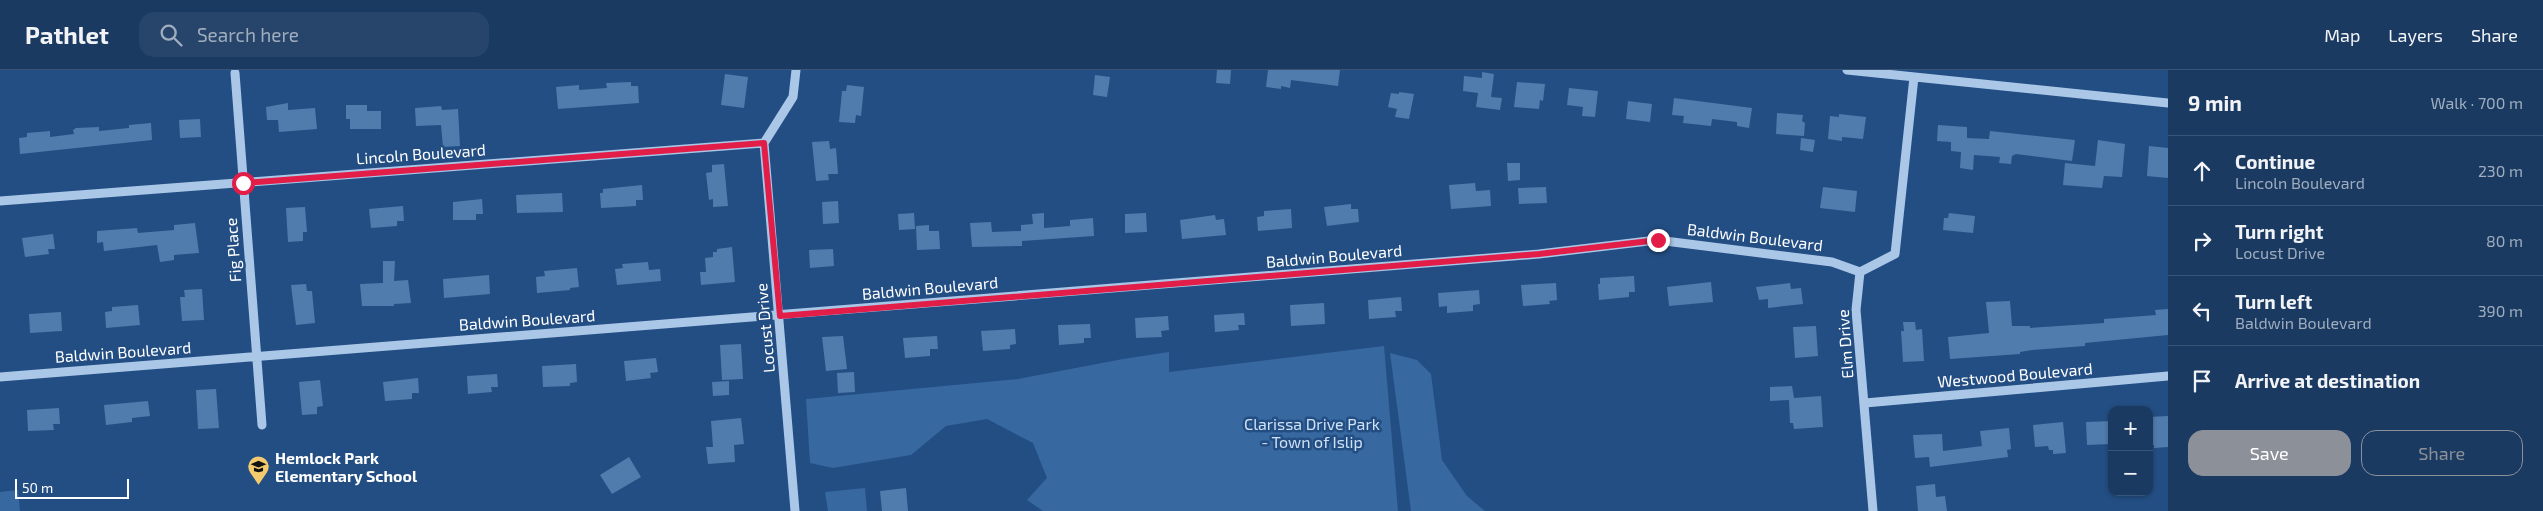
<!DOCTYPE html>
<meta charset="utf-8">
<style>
:root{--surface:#1a3a62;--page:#27456b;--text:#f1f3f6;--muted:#9fadbe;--line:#385477;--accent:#8c9099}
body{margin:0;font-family:"Exo 2",sans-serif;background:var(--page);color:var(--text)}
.controls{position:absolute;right:15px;bottom:15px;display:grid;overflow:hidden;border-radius:10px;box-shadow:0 1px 4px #0004}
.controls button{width:45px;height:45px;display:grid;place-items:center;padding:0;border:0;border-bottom:1px solid var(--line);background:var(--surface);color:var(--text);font:25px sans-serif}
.scale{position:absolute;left:15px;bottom:12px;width:114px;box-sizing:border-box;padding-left:5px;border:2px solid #fff;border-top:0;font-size:14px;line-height:18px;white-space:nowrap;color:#fff;-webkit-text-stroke:4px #234e83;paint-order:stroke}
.stop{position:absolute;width:15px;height:15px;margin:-11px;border:4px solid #e11d48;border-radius:50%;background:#fff}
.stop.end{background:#e11d48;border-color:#fff;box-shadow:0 1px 5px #0008}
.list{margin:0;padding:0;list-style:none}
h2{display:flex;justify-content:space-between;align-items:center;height:65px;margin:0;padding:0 20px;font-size:21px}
h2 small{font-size:16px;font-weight:400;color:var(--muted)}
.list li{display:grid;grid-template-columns:32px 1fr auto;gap:15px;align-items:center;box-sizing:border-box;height:70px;padding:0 20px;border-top:1px solid var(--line)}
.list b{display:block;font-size:19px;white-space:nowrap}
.list p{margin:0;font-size:16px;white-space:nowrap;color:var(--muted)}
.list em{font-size:16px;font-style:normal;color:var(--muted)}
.actions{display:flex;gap:10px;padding:15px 20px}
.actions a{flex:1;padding:11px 0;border:1px solid var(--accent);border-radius:15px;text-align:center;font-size:18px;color:var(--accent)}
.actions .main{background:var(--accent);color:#fff}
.icon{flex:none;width:28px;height:28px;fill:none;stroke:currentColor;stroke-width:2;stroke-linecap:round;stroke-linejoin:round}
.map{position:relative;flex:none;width:2168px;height:441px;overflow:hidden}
header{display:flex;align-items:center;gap:30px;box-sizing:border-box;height:70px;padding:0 25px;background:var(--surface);border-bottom:1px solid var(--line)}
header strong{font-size:24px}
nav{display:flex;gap:28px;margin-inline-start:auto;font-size:18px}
.search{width:350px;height:45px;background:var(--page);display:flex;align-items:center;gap:12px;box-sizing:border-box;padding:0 18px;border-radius:15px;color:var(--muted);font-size:19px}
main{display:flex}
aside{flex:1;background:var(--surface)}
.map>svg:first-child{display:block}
.green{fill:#3768a0}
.building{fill:#507bad}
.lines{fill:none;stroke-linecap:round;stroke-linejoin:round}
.minor{stroke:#aac7e8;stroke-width:9}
.route{stroke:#e11d48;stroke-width:6}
.labels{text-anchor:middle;stroke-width:5;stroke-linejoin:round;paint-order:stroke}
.street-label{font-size:16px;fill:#fff;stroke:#234e83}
.park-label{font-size:16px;fill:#cee1f6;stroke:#234e83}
.poi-label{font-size:16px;font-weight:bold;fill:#fff;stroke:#234e83;text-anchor:start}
</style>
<header>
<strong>Pathlet</strong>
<div class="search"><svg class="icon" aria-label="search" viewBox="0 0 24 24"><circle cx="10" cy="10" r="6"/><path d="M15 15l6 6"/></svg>Search here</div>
<nav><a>Map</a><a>Layers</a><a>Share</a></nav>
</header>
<main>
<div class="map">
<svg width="2168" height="441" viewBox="0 0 2168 441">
<rect width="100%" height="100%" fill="#234e83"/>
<path class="green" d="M1384 276 1398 441H1043L1027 430 1047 408 1033 373 987 349 946 356 911 385 833 398 810 393 806 329 1018 309 1123 289 1169 282V302Z
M1390 283 1417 290 1431 304 1442 390 1467 426 1485 441H1411Z
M865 418 867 441H828L825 422Z
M18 420 20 441H0V422Z"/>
<path class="building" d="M1217 0H1231L1230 14 1216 13Z
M1268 0H1340L1338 16 1291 10 1290 18 1281 16V19L1266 17Z
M1482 2 1494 4 1491 27 1502 28 1500 40 1476 37 1478 23 1463 21 1464 6 1482 8Z
M725 4 748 7 744 38 721 35Z
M1095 5 1110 7 1107 27 1093 25Z
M631 12V16H638L639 33 558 39 556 17 579 15V20L607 18 606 13Z
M1517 12 1545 14 1543 31 1540 30 1539 39 1514 37Z
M847 15 864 17 861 46 856 45 855 53 839 52 842 21H846Z
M1569 18 1598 21 1595 47 1582 46 1583 37 1567 35Z
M1399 22 1414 24 1409 49 1395 47 1397 39 1388 37 1391 23 1399 24Z
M1674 28 1752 38 1749 58 1737 56V52L1712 49 1711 56 1683 53 1684 46 1672 45Z
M1628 31 1652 34 1650 52 1626 49Z
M288 33V40L315 38 317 59 279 62 278 50H267L266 37Z
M346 35H367V41H381V59H350V49H346Z
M441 36 442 40 458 39 460 76 443 77 441 55 416 56 415 38Z
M1777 43 1803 45 1802 51 1805 53 1804 66 1776 64Z
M1839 44 1866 47 1863 69 1842 67V71L1828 69 1830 46 1839 47Z
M200 49 201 67 180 68 179 50Z
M151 53 152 70 20 84 19 68 27 67V63L50 61V67L74 64 73 60 76 58 99 57V61L129 58V55Z
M1938 55 1967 57V68L1989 69 1990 61 2075 70 2072 91 2016 84 2012 86 2011 94 1999 93 2000 87 1974 85 1973 100 1960 98 1961 82 1951 81V72L1937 71Z
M1801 68 1815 70 1813 82 1800 80Z
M2098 70 2125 74 2122 107 2104 106 2102 118 2063 115 2065 93 2095 96Z
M829 71 830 79 836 78 838 104H828L829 110 816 111 812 72Z
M2149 76 2168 78V108L2147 106Z
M1507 93H1520V110L1508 111Z
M724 94 728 136 713 137V129L709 130 706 103 712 102V95Z
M1475 113 1476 121 1490 120 1491 136 1451 139 1449 115Z
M642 115 643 130H636V136L601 138 600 123H603V119Z
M1546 117 1547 133 1519 134 1518 118Z
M1823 117 1857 121 1855 142 1820 138Z
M562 123 563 142 517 143 516 125Z
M482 129 483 144H476V150H453V132Z
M838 131 839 153 823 154 822 132Z
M1351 134V139H1358L1359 152 1327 156 1324 137Z
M403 136 404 151H397V156L371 158 369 139Z
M305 137 307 162H303V171L288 172 286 138Z
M1291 139 1292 158 1258 161 1257 147 1264 146V141Z
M914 143 915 159 899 160 898 144Z
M1044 143V158L1070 156V150L1093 148 1094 166 1022 171V176L972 177 970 153 991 152 992 162 1021 161V155L1033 154 1032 144Z
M1146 143 1147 162 1125 163V144Z
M1949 143 1975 146 1973 163 1943 160 1944 148H1948Z
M1215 145 1216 150 1224 149 1226 165 1182 169 1180 150Z
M195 153 199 183 174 185V190L160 192 157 175 104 181 103 172 97 173V161L137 158 138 163 174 160V155Z
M929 155V161H939L940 179 917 180 916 156Z
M53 164 55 179H48L49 184 25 187 22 168Z
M732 177 735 212 701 215 700 202H706L705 188 713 187V182H717V179Z
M833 179 834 196 810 198 809 180Z
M383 191H395L394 211 408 210 411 233 394 234V236H362L360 214 383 213Z
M648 192 649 200 660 199 661 211 617 215 615 199 623 198 622 194Z
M577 198 579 217 570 218V220L537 223 536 207 545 206 544 201Z
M489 205 490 224 444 228 443 209Z
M1634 206 1635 222H1629V227L1599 230 1598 214H1600V208Z
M1711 212 1713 232 1669 236 1667 217Z
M1556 213 1557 230 1549 231 1550 234 1523 236 1521 215Z
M1790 213 1791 219 1801 218 1803 234 1768 238V229L1759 230 1756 217Z
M306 214 307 221H312L315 253 296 255 291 215Z
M202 219 204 250 182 251 180 227H185L184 220Z
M1479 220 1480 234 1473 235V241L1447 243V236L1439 237 1438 223Z
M1401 227 1402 241H1395L1396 247 1369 249 1368 230Z
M2010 231 2012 256H2030V258L2104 253V249L2156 245 2155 240 2168 239V265L2085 273V276L2032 280 2020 282V284L1950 289 1948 267 1989 263 1986 232Z
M1324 233 1325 254 1291 256 1290 235Z
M138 235 140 255 106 258 105 242 112 241V237Z
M61 242 62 261 30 263 29 244Z
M1244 243 1245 255H1238L1239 260 1215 262 1214 245Z
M1168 246 1169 260 1161 261 1162 267 1136 268 1135 248Z
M1903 252H1915L1916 260 1922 259 1924 291 1903 292 1901 261H1904Z
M1090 254 1091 268H1084V273L1059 275 1058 255Z
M1816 256 1818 286 1795 288 1793 257Z
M1015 259 1016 274 1010 275V279L983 281 981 261Z
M843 266 847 299 826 301 822 267Z
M937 266 938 279H930V286L905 288 903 268Z
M741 274 743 309 722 310 720 275Z
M656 288 658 302 650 303 651 308 626 311 624 291Z
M576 294 577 312 570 313V316L543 317 542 296Z
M854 302 855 322 838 323 837 303Z
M497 304 498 317H491L492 322 468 324 467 306Z
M418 308 419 323H412V329L385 331 383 312Z
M320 310 323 336 317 337V344L302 345 299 312Z
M729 311V325L713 326 712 312Z
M1792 316 1794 328 1821 326 1823 357 1794 359 1793 353H1790L1789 330 1770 331V317Z
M216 319 219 358 198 359 196 320Z
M148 331 150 346 132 348V352L106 355 104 335Z
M59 338 60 354H53L54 360 28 361 27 340Z
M2168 346V377L2154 378V375L2149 376V347Z
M741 348 744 374 734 375 735 392 708 394 706 377H713L711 351Z
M2112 351V374L2087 375 2086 352Z
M2063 352 2066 383 2053 384V380H2049L2048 376 2035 377 2033 355Z
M2009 358 2011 379 2007 380 2008 387 1930 397 1929 387 1915 388 1913 365 1942 364 1943 381 1982 376 1980 361Z
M629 387 641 407 612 424 600 405Z
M1935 414 1936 427 1945 426 1947 441H1918L1916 416Z
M906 418 908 441H882L880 421Z"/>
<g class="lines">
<path class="minor" d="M1847 0 2168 33
M235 3 262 355
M764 73 795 441
M0 131 764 73 793 27 796 0
M0 307 1539 184 1657 170 1832 192 1860 202
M1865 333 2168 306
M1873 441 1856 240 1860 202 1895 184 1914 7"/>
</g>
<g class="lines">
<path class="route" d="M243 113 764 73 780 246 1539 184 1658 170"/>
</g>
<defs>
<symbol id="school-pin" viewBox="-11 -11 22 30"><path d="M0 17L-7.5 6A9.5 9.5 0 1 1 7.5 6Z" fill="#f3ca6d" stroke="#234e83"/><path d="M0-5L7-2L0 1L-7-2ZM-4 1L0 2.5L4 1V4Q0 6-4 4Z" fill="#111"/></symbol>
</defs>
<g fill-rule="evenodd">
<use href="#school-pin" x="246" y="384" width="25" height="34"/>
</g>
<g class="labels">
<g class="street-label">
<text transform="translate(421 84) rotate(-4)" y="6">Lincoln Boulevard</text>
<text transform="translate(1755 167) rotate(7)" y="6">Baldwin Boulevard</text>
<text transform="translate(233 180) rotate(-94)" y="6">Fig Place</text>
<text transform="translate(1334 186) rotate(-5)" y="6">Baldwin Boulevard</text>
<text transform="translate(930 218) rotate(-5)" y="6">Baldwin Boulevard</text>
<text transform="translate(527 250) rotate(-4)" y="6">Baldwin Boulevard</text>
<text transform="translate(765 258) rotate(-95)" y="6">Locust Drive</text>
<text transform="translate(1845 274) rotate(-94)" y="6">Elm Drive</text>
<text transform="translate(123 282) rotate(-4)" y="6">Baldwin Boulevard</text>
<text transform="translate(2015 305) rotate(-5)" y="6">Westwood Boulevard</text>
</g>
<g class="park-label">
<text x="1312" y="360">Clarissa Drive Park<tspan x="1312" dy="18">- Town of Islip</tspan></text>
</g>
<g class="poi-label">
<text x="275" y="394">Hemlock Park<tspan x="275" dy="18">Elementary School</tspan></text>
</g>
</g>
</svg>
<div class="controls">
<button>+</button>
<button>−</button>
</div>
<div class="scale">50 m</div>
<div class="stop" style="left:243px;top:113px"></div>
<div class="stop end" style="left:1658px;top:170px"></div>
</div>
<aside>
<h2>9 min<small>Walk · 700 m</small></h2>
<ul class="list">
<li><svg class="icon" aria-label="ahead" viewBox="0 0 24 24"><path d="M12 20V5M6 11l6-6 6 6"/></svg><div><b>Continue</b><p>Lincoln Boulevard</p></div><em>230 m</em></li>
<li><svg class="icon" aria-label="right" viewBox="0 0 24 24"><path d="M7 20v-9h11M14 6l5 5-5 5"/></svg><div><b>Turn right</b><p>Locust Drive</p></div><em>80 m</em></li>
<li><svg class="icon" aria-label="left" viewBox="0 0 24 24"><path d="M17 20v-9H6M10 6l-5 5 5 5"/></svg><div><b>Turn left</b><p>Baldwin Boulevard</p></div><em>390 m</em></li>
<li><svg class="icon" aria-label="arrive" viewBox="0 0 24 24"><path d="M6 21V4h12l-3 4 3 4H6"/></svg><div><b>Arrive at destination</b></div></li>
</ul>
<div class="actions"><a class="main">Save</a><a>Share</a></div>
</aside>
</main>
